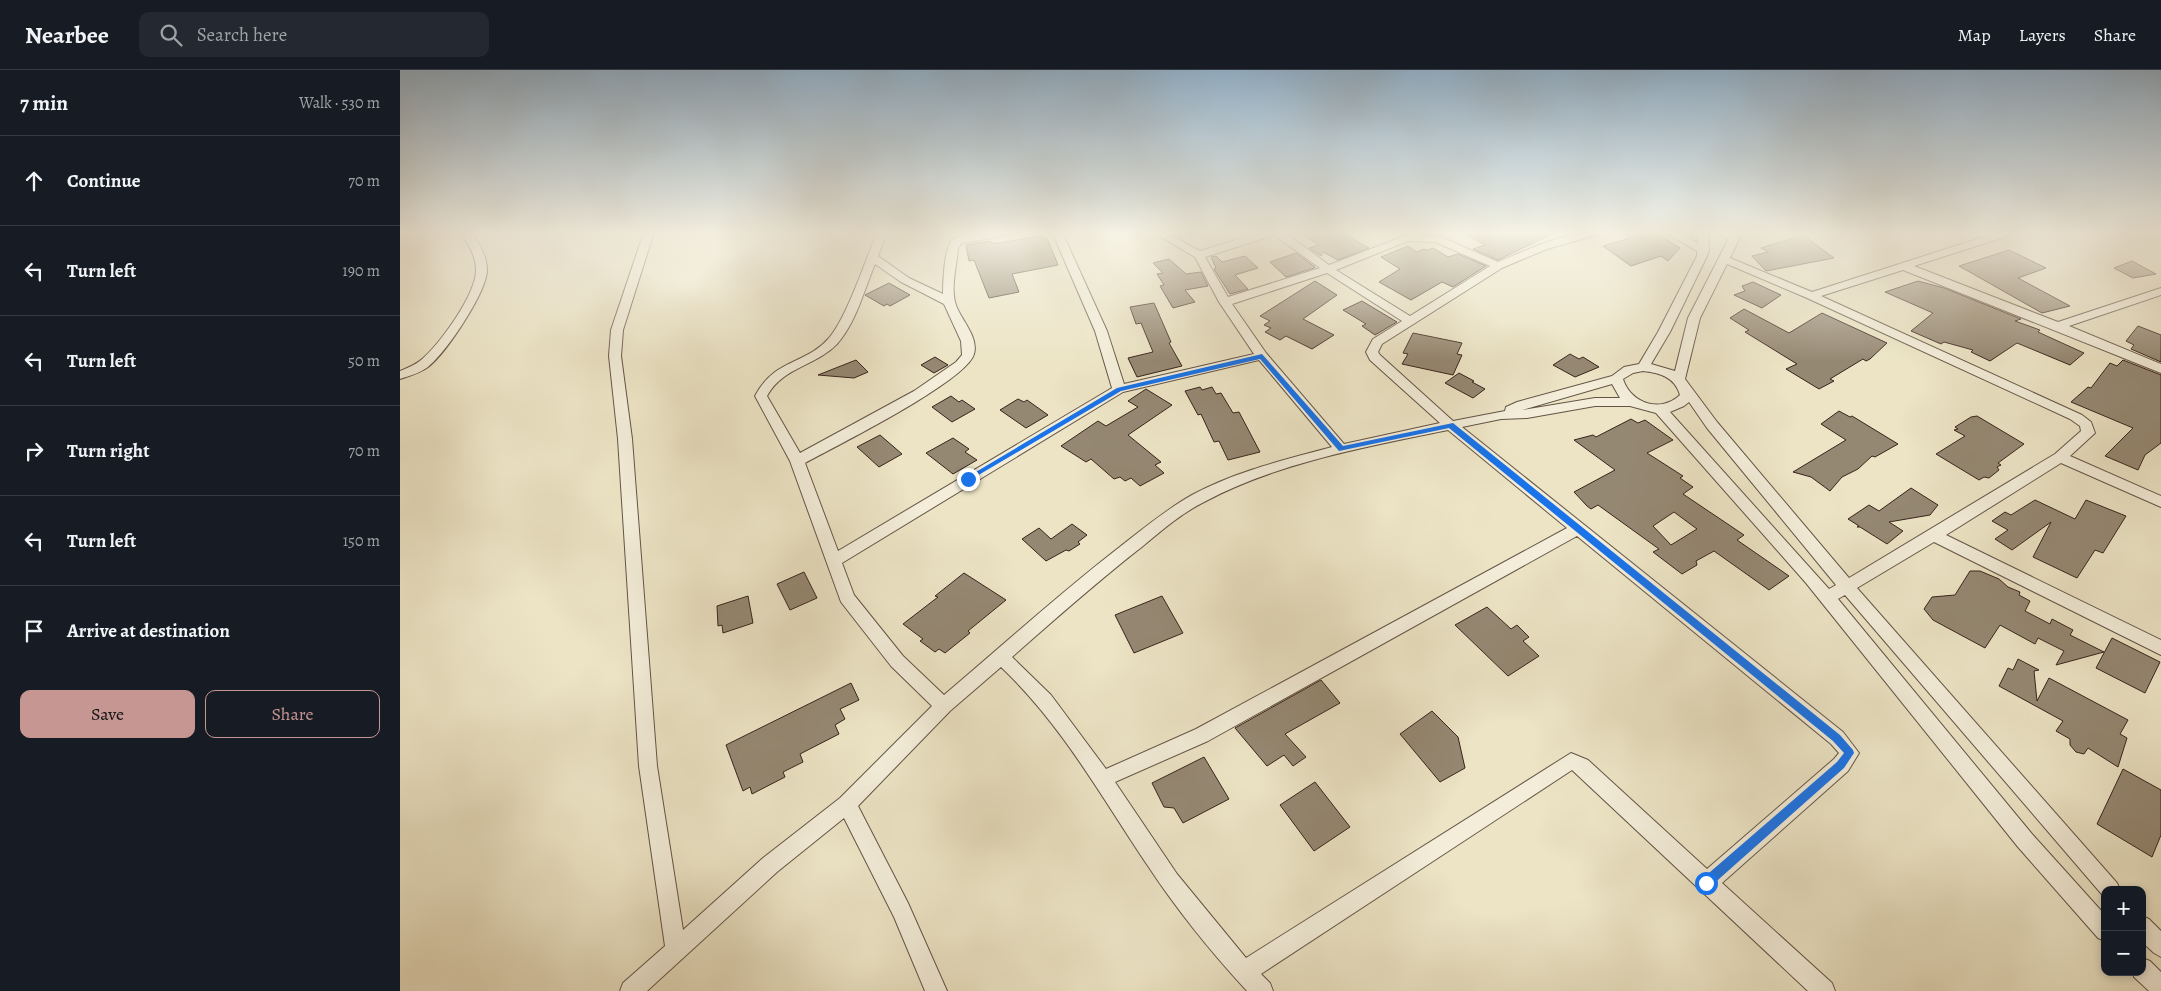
<!DOCTYPE html>
<meta charset="utf-8">
<style>
:root{--surface:#171b24;--page:#242831;--text:#f1f3f6;--muted:#9ea1a6;--line:#363941;--accent:#c59692}
body{margin:0;font-family:Alegreya,serif;background:var(--page);color:var(--text)}
.controls{position:absolute;right:15px;bottom:15px;display:grid;overflow:hidden;border-radius:10px;box-shadow:0 2px 8px #0003}
.controls button{width:45px;height:45px;display:grid;place-items:center;padding:0;border:0;border-bottom:1px solid var(--line);background:var(--surface);color:var(--text);font:25px sans-serif}
.stop{position:absolute;width:15px;height:15px;margin:-11px;border:4px solid #1a73e8;border-radius:50%;background:#fff}
.stop.end{background:#1a73e8;border-color:#fff;box-shadow:0 1px 5px #0008}
.list{margin:0;padding:0;list-style:none}
h2{display:flex;justify-content:space-between;align-items:center;height:65px;margin:0;padding:0 20px;font-size:21px}
h2 small{font-size:16px;font-weight:400;color:var(--muted)}
.list li{display:grid;grid-template-columns:32px 1fr auto;gap:15px;align-items:center;box-sizing:border-box;height:90px;padding:0 20px;border-top:1px solid var(--line)}
.list b{display:block;font-size:19px;white-space:nowrap}
.list em{font-size:16px;font-style:normal;color:var(--muted)}
.actions{display:flex;gap:10px;padding:15px 20px}
.actions a{flex:1;padding:11px 0;border:1px solid var(--accent);border-radius:10px;text-align:center;font-size:18px;color:var(--accent)}
.actions .main{background:var(--accent);color:#111}
.icon{flex:none;width:28px;height:28px;fill:none;stroke:currentColor;stroke-width:2;stroke-linecap:round;stroke-linejoin:round}
.map{position:relative;flex:none;width:1761px;height:921px;overflow:hidden}
header{display:flex;align-items:center;gap:30px;box-sizing:border-box;height:70px;padding:0 25px;background:var(--surface);border-bottom:1px solid var(--line)}
header strong{font-size:24px}
nav{display:flex;gap:28px;margin-inline-start:auto;font-size:18px}
.search{width:350px;height:45px;background:var(--page);display:flex;align-items:center;gap:12px;box-sizing:border-box;padding:0 18px;border-radius:10px;color:var(--muted);font-size:19px}
main{display:flex}
aside{flex:1;background:var(--surface)}
.map>svg:first-child{display:block}
.building{fill:#958873;stroke:#37241b;fill-rule:evenodd}
.lines{fill:none;stroke-linecap:round;stroke-linejoin:round}
.minor-casing{stroke:#645446;stroke-width:2}
.minor{fill:#f3edd9;fill-rule:evenodd}
.route{fill:#1a73e8}
</style>
<header>
<strong>Nearbee</strong>
<div class="search"><svg class="icon" aria-label="search" viewBox="0 0 24 24"><circle cx="10" cy="10" r="6"/><path d="M15 15l6 6"/></svg>Search here</div>
<nav><a>Map</a><a>Layers</a><a>Share</a></nav>
</header>
<main>
<aside>
<h2>7 min<small>Walk · 530 m</small></h2>
<ul class="list">
<li><svg class="icon" aria-label="ahead" viewBox="0 0 24 24"><path d="M12 20V5M6 11l6-6 6 6"/></svg><div><b>Continue</b></div><em>70 m</em></li>
<li><svg class="icon" aria-label="left" viewBox="0 0 24 24"><path d="M17 20v-9H6M10 6l-5 5 5 5"/></svg><div><b>Turn left</b></div><em>190 m</em></li>
<li><svg class="icon" aria-label="left" viewBox="0 0 24 24"><path d="M17 20v-9H6M10 6l-5 5 5 5"/></svg><div><b>Turn left</b></div><em>50 m</em></li>
<li><svg class="icon" aria-label="right" viewBox="0 0 24 24"><path d="M7 20v-9h11M14 6l5 5-5 5"/></svg><div><b>Turn right</b></div><em>70 m</em></li>
<li><svg class="icon" aria-label="left" viewBox="0 0 24 24"><path d="M17 20v-9H6M10 6l-5 5 5 5"/></svg><div><b>Turn left</b></div><em>150 m</em></li>
<li><svg class="icon" aria-label="arrive" viewBox="0 0 24 24"><path d="M6 21V4h12l-3 4 3 4H6"/></svg><div><b>Arrive at destination</b></div></li>
</ul>
<div class="actions"><a class="main">Save</a><a>Share</a></div>
</aside>
<div class="map">
<svg width="1761" height="921" viewBox="0 0 1761 921">
<rect width="100%" height="100%" fill="#ece4c5"/>
<filter id="stains"><feTurbulence type="fractalNoise" baseFrequency=".004" numOctaves="4"/><feColorMatrix values="0 0 0 0 .2 0 0 0 0 .09 0 0 0 0 .02 0 0 0 .5 -.17"/></filter>
<radialGradient id="worn" r=".72"><stop offset=".6" stop-color="#630" stop-opacity="0"/><stop offset="1" stop-color="#630" stop-opacity=".3"/></radialGradient>
<path class="building" d="M899 162H941L969 178 938 190 923 182 921 186 909 178 919 175Z
M1063 162H1156L1098 190 1073 179 1085 175Z
M1221 162H1254L1280 178 1268 191 1261 186 1231 196 1203 176 1230 168Z
M1403 165 1434 188 1366 201 1352 186 1368 182 1361 178Z
M640 166 647 168 658 195 612 204 619 222 589 228 574 190 569 191 566 175 590 171 591 173H599Z
M1008 176 1017 182 1024 179 1028 180 1033 178 1048 187 1058 184 1086 196 1053 217 1042 212 1011 230 979 212 1000 199 981 187Z
M1609 180 1646 198 1618 208 1670 236 1642 243 1559 196Z
M896 183 915 197 914 198 886 207 870 192Z
M816 186 822 192 845 186 858 198 835 205 848 219 830 224 814 199 816 198 811 187Z
M769 189 786 204 801 202 808 216 785 220 795 232 773 238 760 216 764 215 757 204 763 203 753 193Z
M1732 191 1756 204 1733 208 1714 198Z
M915 211 937 225 903 249 934 265 912 279 886 266 880 270 865 262 871 258 864 255 870 251 860 246Z
M1518 211 1544 218 1621 249 1615 251 1640 260 1638 262 1684 283 1670 295 1617 273 1590 291 1571 282 1573 280 1544 272 1541 274 1511 261 1533 243 1485 222Z
M1353 212 1381 225 1362 238 1334 225 1345 221 1342 216Z
M489 213 510 225 490 236 487 234 484 236 465 225Z
M962 231 997 252 975 265 962 256 966 254 943 240Z
M754 233 771 272 769 273 782 296 737 307 728 288 753 282 741 253 736 254 730 237Z
M1344 239 1389 263 1422 243 1487 273 1470 289 1466 291 1463 289 1430 309 1434 311 1419 319 1386 299 1397 294 1345 262 1349 260 1330 248Z
M1738 256 1761 265V292L1731 279 1734 275 1726 271Z
M1013 263 1062 273 1057 284 1062 285 1053 305 1002 294 1008 284 1003 283Z
M1170 284 1179 289 1183 287 1199 297 1175 307 1153 295Z
M535 287 548 295 534 303 521 295Z
M456 290 468 302 454 308 418 305Z
M1723 290 1761 305V373L1745 385 1738 400 1705 386 1733 358 1671 332 1688 317 1691 318 1710 293 1717 296Z
M1059 303 1074 311 1072 312 1085 319 1073 328 1045 313Z
M800 317 802 320 812 317 816 324 821 323 833 343 839 342 860 382 828 390 819 371 814 372 801 344 798 345 785 321Z
M746 319 772 335 728 365 761 392 755 395 764 403 740 416 731 408 725 411 720 407 714 409 691 389 686 392 661 376 698 351 706 356 738 337 728 331Z
M551 326 559 332 562 330 575 339 552 352 532 337Z
M618 329 624 332 627 330 648 345 626 358 600 340Z
M1439 341 1450 347 1452 346 1498 374 1475 387 1472 386 1458 399 1442 407 1430 421 1411 407 1393 402 1446 370 1421 354Z
M1577 346 1624 374 1598 393 1601 395 1597 397 1599 400 1589 408 1584 407 1579 410 1536 384 1565 366 1554 360 1558 359 1555 357 1571 347Z
M1231 349 1238 353 1245 350 1273 370 1247 383 1283 406 1280 408 1293 417 1283 424 1344 465 1337 470 1389 506 1369 520 1314 481 1296 491 1297 495 1282 504 1253 482 1259 479 1198 435 1191 439 1187 436 1174 422 1215 400 1174 370 1193 365 1196 367ZM1274 442 1297 459 1271 475 1253 456Z
M480 365 502 384 479 397 457 377Z
M553 368 569 379 565 382 577 390 553 404 526 383Z
M1511 418 1538 435 1530 445 1489 452 1503 461 1487 474 1460 457H1457L1459 456 1448 449 1469 435 1479 441Z
M1635 430 1675 449 1686 430 1726 446 1703 483 1695 480 1677 508 1633 487 1651 452 1612 480 1595 469 1608 460 1592 451 1605 442 1611 445Z
M672 454 687 465 678 472 680 474 669 481 666 480 646 491 622 469 639 458 651 469Z
M1570 501H1580L1599 509 1608 517 1620 522 1619 525 1630 531 1625 541 1650 554 1652 549 1673 560 1670 565 1704 582 1656 595 1664 581 1638 568 1635 574 1600 555 1585 578 1533 550 1524 539 1532 527 1555 525Z
M404 502 417 528 390 540 377 514Z
M564 503 606 530 568 561 570 563 545 583 539 579 535 582 520 571 523 569 503 554 538 527 535 526Z
M348 526 353 553 323 563 322 555 318 556 317 536Z
M762 526 783 563 734 583 715 545Z
M1087 537 1111 559 1117 555 1129 567 1123 571 1139 586 1108 606 1055 555Z
M1712 568 1760 592 1745 623 1696 598Z
M1618 589 1639 600 1634 601 1637 631 1649 608 1728 650 1720 664 1727 668 1718 697 1688 678 1684 684 1676 682 1670 675V669L1656 661 1663 651 1599 616 1608 598 1613 600Z
M921 610 940 633 885 664 906 687 893 696 884 685 867 696 835 658Z
M451 613 459 630 440 639 445 649 435 655 439 664 400 684 403 692 383 702 385 707 352 724 350 717 343 721 326 675Z
M1032 641 1058 667 1065 698 1040 712 1000 664Z
M804 687 829 729 783 753 774 738 764 737 752 713Z
M1723 699 1761 720V765L1752 787 1697 754Z
M915 712 950 757 914 781 880 735Z"/>
<g class="lines">
<defs>
<path id="minor" d="M60 162H71C79 173 87 186 87 200 87 222 46 283 28 297 20 303 9 306 0 309V301C7 298 15 295 21 290 39 275 76 225 76 200 76 186 68 173 60 162Z
M244 162H254L223 260 221 286 232 369 257 696 283 860 363 788 440 728 532 636 491 596 441 532 390 391 355 326C375 288 406 295 429 268 447 247 466 189 477 162H487L478 186 509 208 543 224C543 213 544 178 552 170 561 161 601 162 614 162L609 165 562 173 558 178C557 195 550 218 556 235 561 250 579 267 574 284 567 311 434 377 405 393L438 481 712 318 695 261 652 162H662L707 261 724 314 854 284 819 232 795 187 752 162H765L800 181 862 162H884L929 195 1007 165 1041 167 1098 192C1131 178 1165 162 1201 162L1200 164 1147 179 1102 198 982 274 978 282 980 285 1053 351 1105 341 1106 337 1117 332 1212 306 1224 297 1239 294 1258 262 1297 186V181L1264 162H1277L1298 173 1297 162H1346L1341 165 1330 188 1412 222 1599 162H1615L1614 164 1514 196 1658 252 1761 218V225L1669 256 1761 294V303L1503 200 1421 226 1682 345 1691 352 1695 363 1670 386 1761 426V437L1661 393 1546 465 1761 570V585L1534 472 1457 518 1717 813 1720 820H1705V828L1445 525 1438 529 1632 764 1705 845V871L1698 868 1618 777 1406 513 1256 343 1230 336H1195L1127 348 1101 349 1062 357 1443 662 1459 683 1448 701 1322 813 1432 913 1435 921H1408L1172 700 861 904 870 913 873 921H847C811 882 777 840 748 796 700 725 663 656 601 597L550 641 458 736 508 833 547 921H525L494 847 444 748 377 802 247 921H220L223 913 265 876 239 696 218 369 209 286 211 260ZM1308 163 1329 168 1288 248 1275 301 1251 294 1270 262 1307 186 1309 180ZM874 165 920 198 828 227 805 187ZM1008 171 1035 172 1090 196 1010 246 936 200ZM475 194 501 212 544 234 561 271 562 285 556 292 514 321 400 383 367 326C383 297 416 296 437 274 456 253 464 220 475 194ZM1327 194 1407 228 1670 349 1680 356 1681 361 1655 384 1449 508 1317 352 1285 309 1300 248ZM927 203 1002 251 973 269 966 282 970 290 1040 353 944 374 866 283 832 234ZM859 290 932 377C884 390 836 401 792 425 767 439 744 458 721 476 660 523 603 575 544 625L503 586 454 525 442 493 723 322ZM1243 301C1260 303 1275 307 1280 325 1261 343 1231 334 1223 309L1233 303ZM1212 314 1220 328H1195L1122 340ZM1289 332 1307 358 1436 515 1429 519 1270 342 1284 336ZM1048 360 1167 458 796 659 706 699 651 625 612 587C655 549 698 511 743 476 762 460 782 443 804 432 879 392 966 377 1048 360ZM1177 466 1431 674 1439 683 1434 689 1307 799 1188 690 1171 683 846 888 777 804 715 712 808 671Z
M1742 846 1749 849 1761 861V887L1754 883 1742 872Z
M1742 888 1750 891 1761 902V921H1749L1734 907 1733 902H1742Z"/>
</defs>
<use href="#minor" class="minor-casing"/>
<use href="#minor" class="minor"/>
</g>
<linearGradient id="sky" x2="0" y2="1"><stop stop-color="#91adc3"/><stop offset="0.56" stop-color="#f6f3e5"/><stop offset="1" stop-color="#f6f3e5" stop-opacity="0"/></linearGradient>
<rect width="1761" height="291" fill="url(#sky)"/>
<path class="route" d="M862 284 943 376 1053 353 1440 665 1453 680 1454 683 1444 698 1310 817 1306 818 1302 817 1301 813 1302 809 1437 692 1444 683 1433 671 1049 358 939 381 860 289 721 321 570 410 564 409 717 318Z"/>
<rect width="100%" height="100%" filter="url(#stains)"/>
<rect width="100%" height="100%" fill="url(#worn)"/>
</svg>
<div class="controls">
<button>+</button>
<button>−</button>
</div>
<div class="stop" style="left:1306px;top:813px"></div>
<div class="stop end" style="left:568px;top:409px"></div>
</div>
</main>
